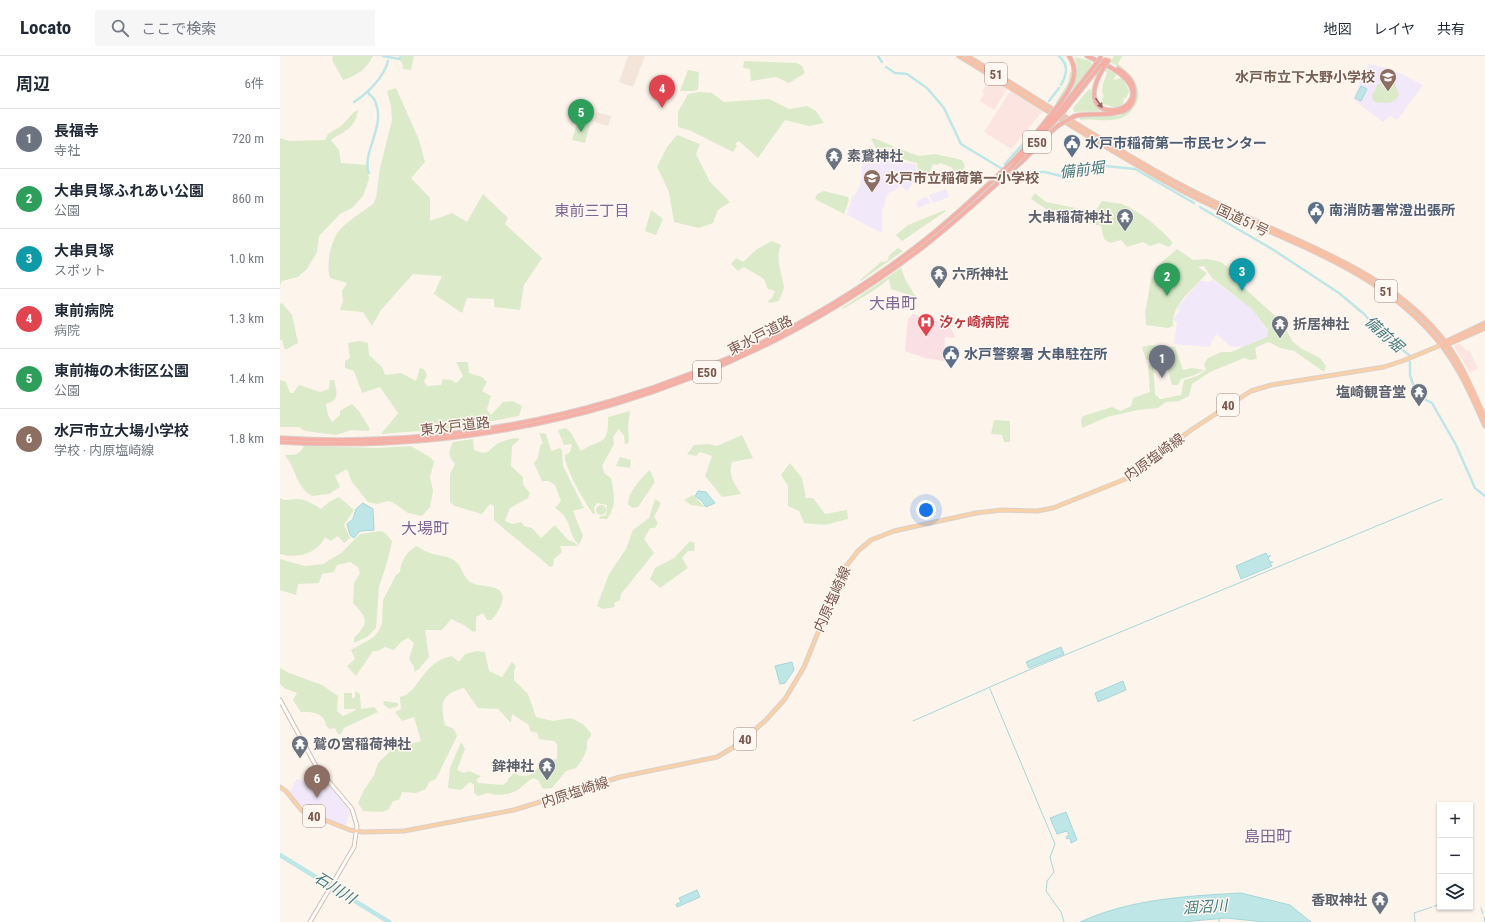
<!DOCTYPE html>
<html lang="ja">
<meta charset="utf-8">
<style>
:root{--surface:#fff;--page:#f6f6f7;--text:#1f2937;--muted:#747a83;--line:#e0e1e3;--accent:#e56253}
body{margin:0;font-family:"Roboto Condensed","Noto Sans JP",sans-serif;background:var(--page);color:var(--text)}
.controls{position:absolute;right:12px;bottom:12px;display:grid;overflow:hidden;border-radius:0px;box-shadow:0 1px 3px #0004}
.controls button{width:36px;height:36px;display:grid;place-items:center;padding:0;border:0;border-bottom:1px solid var(--line);background:var(--surface);color:var(--text);font:20px sans-serif}
.you{position:absolute;left:646px;top:454px;width:14px;height:14px;margin:-10px;border:3px solid #fff;border-radius:50%;background:#1a73e8;box-shadow:0 0 0 6px #1a73e833}
.badge{display:grid;place-items:center;width:26px;height:26px;border-radius:50%;background:var(--accent);color:#fff;font-size:13px;font-weight:700}
.pin{position:absolute;translate:-50% -33px;filter:drop-shadow(0 1px 2px #0008)}
.pin::after{content:'';position:absolute;top:21px;width:14px;height:12px;background:inherit;clip-path:polygon(0 0,100% 0,50% 100%)}
.list{margin:0;padding:0;list-style:none}
h2{display:flex;justify-content:space-between;align-items:center;height:52px;margin:0;padding:0 16px;font-size:17px}
h2 small{font-size:13px;font-weight:400;color:var(--muted)}
.list li{display:grid;grid-template-columns:26px 1fr auto;gap:12px;align-items:center;box-sizing:border-box;height:60px;padding:0 16px;border-top:1px solid var(--line)}
.list b{display:block;font-size:15px;white-space:nowrap}
.list p{margin:0;font-size:13px;white-space:nowrap;color:var(--muted)}
.list em{font-size:13px;font-style:normal;color:var(--muted)}
.icon{flex:none;width:22px;height:22px;fill:none;stroke:currentColor;stroke-width:2;stroke-linecap:round;stroke-linejoin:round}
.map{position:relative;flex:none;width:1205px;height:866px;overflow:hidden}
header{display:flex;align-items:center;gap:24px;box-sizing:border-box;height:56px;padding:0 20px;background:var(--surface);border-bottom:1px solid var(--line)}
header strong{font-size:19px}
nav{display:flex;gap:22px;margin-inline-start:auto;font-size:14px}
.search{width:280px;height:36px;background:var(--page);display:flex;align-items:center;gap:10px;box-sizing:border-box;padding:0 14px;border-radius:0px;color:var(--muted);font-size:15px}
main{display:flex}
aside{flex:1;background:var(--surface)}
.map>svg:first-child{display:block}
.residential{fill:#f4e5da}
.commercial{fill:#fce5e0}
.education{fill:#f1e8fa}
.medical{fill:#fadfe5}
.green{fill:#dbebc9}
.water{fill:#bfe6e7;stroke:#a5d7d9}
.lines{fill:none;stroke-linecap:round;stroke-linejoin:round}
.stream{stroke:#a5d7d9;stroke-width:1}
.canal{stroke:#bfe6e7;stroke-width:2.5}
.river{stroke:#bfe6e7;stroke-width:4.5}
.secondary-casing{stroke:#d5bcb0;stroke-width:5}
.primary-casing{stroke:#d9d0cd;stroke-width:5}
.trunk-casing{stroke:#d9d0cd;stroke-width:5.5}
.motorway-casing{stroke:#d9d0cd;stroke-width:5.5}
.secondary{stroke:#fff;stroke-width:3}
.primary{stroke:#fad1a6;stroke-width:3}
.trunk{stroke:#f8c0a5;stroke-width:3.5}
.motorway{stroke:#f6afa4;stroke-width:3.5}
.motorway-bridge-casing{stroke:#d9d0cd;stroke-width:5.5;stroke-linecap:butt}
.motorway-bridge{stroke:#f6afa4;stroke-width:3.5}
.oneway{fill:#92695e}
.labels{text-anchor:middle;stroke-width:3;stroke-linejoin:round;paint-order:stroke}
.shield{fill:#fff8f2;stroke:#a1887e;stroke-width:1}
.shield-label{font-size:13px;font-weight:bold;fill:#79584d}
.education-label{font-size:14px;font-weight:bold;fill:#785e54;stroke:#fff8f2;text-anchor:end}
.service-label{font-size:14px;font-weight:bold;fill:#4e5e75;stroke:#fff8f2;text-anchor:start}
.worship-label{font-size:14px;font-weight:bold;fill:#5b616d;stroke:#fff8f2;text-anchor:start}
.street-label{font-size:14px;fill:#79584d;stroke:#fff8f2}
.health-label{font-size:14px;font-weight:bold;fill:#be3a42;stroke:#fff8f2;text-anchor:start}
.water-label{font-size:15px;font-style:italic;fill:#407a7d;stroke:#fff8f2}
.neighbourhood-label{font-size:15px;fill:#7f6694;stroke:#fff8f2}
.quarter-label{font-size:16px;fill:#7f6694;stroke:#fff8f2}
</style>
<header>
<strong>Locato</strong>
<div class="search"><svg class="icon" aria-label="search" viewBox="0 0 24 24"><circle cx="10" cy="10" r="6"/><path d="M15 15l6 6"/></svg>ここで検索</div>
<nav><a>地図</a><a>レイヤ</a><a>共有</a></nav>
</header>
<main>
<aside>
<h2>周辺<small>6件</small></h2>
<ul class="list">
<li><span class="badge" style="background:#6b7280">1</span><div><b>長福寺</b><p>寺社</p></div><em>720 m</em></li>
<li><span class="badge" style="background:#2e9e5b">2</span><div><b>大串貝塚ふれあい公園</b><p>公園</p></div><em>860 m</em></li>
<li><span class="badge" style="background:#0f9aa8">3</span><div><b>大串貝塚</b><p>スポット</p></div><em>1.0 km</em></li>
<li><span class="badge" style="background:#e0444e">4</span><div><b>東前病院</b><p>病院</p></div><em>1.3 km</em></li>
<li><span class="badge" style="background:#2e9e5b">5</span><div><b>東前梅の木街区公園</b><p>公園</p></div><em>1.4 km</em></li>
<li><span class="badge" style="background:#8d6e63">6</span><div><b>水戸市立大場小学校</b><p>学校 · 内原塩崎線</p></div><em>1.8 km</em></li>
</ul>
</aside>
<div class="map">
<svg width="1205" height="866" viewBox="0 0 1205 866">
<rect width="100%" height="100%" fill="#fdf4ec"/>
<path class="residential" d="M348 0H365L353 31 339 26Z
M316 56 331 60 328 70 315 66Z"/>
<path class="commercial" d="M710 23 727 33 714 54 700 45 704 38 702 36Z
M730 35 763 55 731 93 704 76Z
M1180 287 1186 295 1189 294 1198 312 1190 317 1174 290Z"/>
<path class="education" d="M1089 8 1111 13 1143 29 1117 64 1110 60 1103 66 1073 43 1083 19Z
M603 96 626 107 636 108 637 121 627 135 621 130 607 138 604 151 602 152V177L567 159 572 141 577 136 581 126 583 99 588 97Z
M666 133 669 141 653 147 649 139Z
M644 141 648 142 650 147 638 152 636 146Z
M932 223 971 252 986 272 992 284 976 292 950 290 936 278 929 291 894 288 897 267 893 263 900 254 897 252 920 225 930 226Z
M39 717 70 756 65 770 24 754 17 748 9 736 17 723 26 727Z"/>
<path class="medical" d="M633 258 654 265H664L672 274 675 282 665 281 664 305 645 302 625 295 628 263Z"/>
<path class="green" d="M53 0H93C87 13 76 20 63 24L52 4Z
M121 0H134L131 14 123 13 122 6 119 4Z
M834 0H842L838 8C852 18 865 33 855 50 850 57 846 61 838 63 826 66 812 62 800 64L799 61 803 59 839 60 853 51C862 29 848 15 830 6Z
M795 1 810 5 812 8 792 35 797 15Z
M464 5 517 7 522 10 525 17 509 27 496 21 471 25 470 13 463 12Z
M826 13 837 18 833 24 843 22 849 35 846 43 844 41 843 48C836 54 831 50 823 48L822 43 824 41C820 33 824 25 827 17L825 15Z
M408 14 419 16 418 33 414 35H400Z
M790 16 793 17 790 28 777 47 776 46 788 27Z
M1115 27 1119 39C1115 49 1103 47 1094 46L1092 40 1098 28Z
M116 32 139 84 145 106 131 122 150 142V165L172 157 187 166 203 138 228 162 225 168 262 202 244 229 240 254 214 251V243L187 242 182 257 154 238 162 220 133 218 101 254 92 270 83 256 60 254 63 245 62 235 67 227 50 222C46 209 50 188 58 176 67 165 82 156 93 148L96 142 100 112 112 64 111 50 107 35Z
M809 33 811 34 812 44 820 54 819 55 794 56 793 52Z
M420 36 432 37 444 46 489 43 509 53 527 50 536 55 544 67 529 70 505 64 478 102 459 85 455 88 457 90 453 96 411 75 398 71V56L408 38Z
M78 54C75 73 66 74 51 84L59 94 61 107 87 109 89 123 83 140 72 152 60 158 39 180 37 196 27 213 18 221 2 225 0 230V82L9 85 45 84 48 78 61 70 74 56Z
M298 64 310 69 305 87 292 84Z
M397 79 420 88 416 98 430 126 450 146 438 154 433 167 419 172 394 166 389 136 377 111 387 91Z
M593 82 613 90V91L596 92 591 83Z
M620 93 639 100 655 98 682 104 685 110 682 115 675 116 671 111 660 107 658 109 653 108 647 123 639 122 637 107C623 105 610 95 595 96L596 94Z
M544 135 568 141 569 144 564 158 535 143 537 138Z
M755 137 766 146 815 156 822 145C829 146 836 147 842 148 860 155 880 172 893 187L889 191 879 187 870 190 863 186 847 191 841 184 830 187 824 183 821 170 804 166 790 167 785 166 781 160 771 161 769 155 751 143Z
M371 154 383 163 376 179 365 175Z
M665 154 666 155 622 185 616 179 628 169Z
M492 185 501 189C495 203 502 217 504 231 504 234 500 241 499 245L489 247 488 245 492 242 495 235 488 233 484 223 464 211 458 215 451 208 456 202 463 206 477 193Z
M618 192 623 195 581 225 580 224 602 205 604 206 608 204 609 199Z
M897 193 913 204 927 203 941 206 965 224 962 230 1002 266 1013 286 1022 293 1040 302 1046 310 1044 316 1014 295 1000 292 989 286 975 291 977 303 970 304 964 302 930 316 912 328 909 340 899 345 886 346 878 352 858 354 827 361 802 372 801 363 803 360 832 351 840 355 851 350 853 342 870 336 868 309 873 308 875 338 880 343 901 339 904 324 917 320 926 314 924 308 928 302 941 296H951L987 281 988 274 972 253 932 222 924 210 918 211 927 217C914 233 891 248 893 270L888 272 866 269 865 258 871 223 874 219 881 218 876 211Z
M621 212 626 225 636 241 611 233 609 223 596 233 563 253 562 252Z
M2 247 12 259 18 287 5 294 2 284H0V248Z
M79 285 88 287 89 299 102 311 105 319 121 317 136 325 140 312 144 313 147 319 144 325 147 330 161 329 163 323 171 324 176 327 183 320 176 306H188L189 317 202 321 207 326 202 335 211 340 207 353 211 359 223 346 233 345 242 350 239 360 212 365H196L188 371 101 378 118 357 100 331 82 337 74 315 65 312V305L70 302 68 287Z
M870 289 895 291 903 314 912 312 924 314 915 319 901 323 898 329H892L887 311 883 305 866 304 862 291Z
M0 324 6 326 10 337H13L19 329 40 336 49 333 50 324H54C57 336 60 344 46 348L48 359 52 366 60 359V355L72 348 79 355 90 373 88 375 71 374 56 379 25 375 19 371H0Z
M350 355 348 370 349 386 345 389 344 380 339 373 333 381 334 388 322 410 325 418 331 422C334 436 337 451 327 463H320L319 461 326 459 327 449 317 447 314 452 315 458H313C302 442 291 423 285 404V399L290 396 292 388 284 389 278 374 286 372 291 377 301 395C319 382 329 392 328 361Z
M714 364 730 365V386H724L722 379 711 378Z
M259 377 266 378 271 395 280 392 282 394 283 410 304 452 293 455 303 480 299 489C286 476 294 464 275 452L281 445 275 429 269 425H262L254 407 258 402 260 390 263 387Z
M462 379 473 402 452 406C448 419 454 427 461 438L442 441 425 420 432 400 420 396 416 400 407 398 414 389 428 388 437 390Z
M239 382V384L232 390 231 410 243 421V429L250 437 248 442 230 452 225 465 232 468 241 466 244 470 252 472 261 482 275 469 288 484 294 486 298 490H280L282 496 274 503 273 510 270 511C252 495 231 480 214 464V450L210 448 202 458 175 450 170 446V418L175 408C168 400 168 396 173 386L193 383 194 394 202 397 208 396C216 386 226 383 239 382Z
M24 390 95 392 131 390 151 402 154 406 150 421 153 435 150 451 142 460 128 457 112 446 107 445 97 448 88 446 72 426 67 413 55 420 60 431 49 438 32 440C16 431 16 413 5 399 14 399 20 399 24 390Z
M340 401 351 404 350 412 336 410Z
M510 407 522 422 526 442H533L545 458 567 454 568 463 545 469 524 467 519 455 508 450V430L501 419Z
M370 414 375 426 358 451 353 452 348 449C348 436 361 422 370 414Z
M413 439 425 451 411 449 404 444Z
M59 441 74 454 64 469 70 482 64 487 58 480 51 485 45 481C38 498 16 503 0 498V442C7 446 9 443 16 443 25 443 34 448 41 453L49 446Z
M375 443 381 447 374 461 378 467 375 472H370L364 483 374 497 341 538 340 544 334 547 335 551 323 553 317 550 329 518 346 493 353 474 369 462Z
M316 454a5 5 0 1 1 10 0a5 5 0 1 1-10 0Z
M100 475 105 477 112 485 108 503 99 531 96 572 87 581 74 587V582C90 566 87 562 73 547L74 527 80 517 78 511 70 506 57 509 54 516 42 518 39 527 18 528 16 539 0 534V503L25 510 43 508 61 497 80 478Z
M410 485 415 487 414 495H408L402 502 408 512 380 532 370 523 375 512 394 502Z
M136 490C141 492 145 496 150 497 158 500 166 499 174 504 182 509 182 520 190 526 197 530 203 529 211 531 232 534 220 555 211 564H207L203 557 196 561V575L193 576 184 569 171 563 162 574H145L149 601 139 613 134 616V611L129 603 134 587 128 582 121 586 114 594 105 591 98 595H93L76 620 67 610 75 603 71 594 94 581 99 574 102 568 103 544 116 519 120 516C121 504 126 497 136 490Z
M197 595 205 596 209 615 222 621 232 606 236 610 234 615V624L248 638 256 661 273 665 291 662 303 668 311 677V680L307 685V693L302 704 296 712 286 715 272 732 263 733 258 724 254 722C246 725 243 731 236 735 228 739 216 740 208 737L198 740 194 737V729L190 726 181 734 168 732 170 712 181 686 185 693 177 714 184 717 189 715 201 720 196 724 199 727 223 729 228 725V723L234 717 241 720 250 719C259 710 265 705 277 703V688L274 685 259 683 257 677 250 675 249 669 232 658 231 667 218 653 198 652 184 632C161 638 160 647 165 669L174 673 177 680 156 723 149 726 146 733 136 737 122 736 119 744 113 745 109 753 103 756 83 755 78 747 84 734 94 719 98 707 120 686 131 688 141 685 134 661 122 665 115 656 121 653 120 641C139 638 141 606 172 600L179 606 185 598Z
M0 612 7 616 42 629 58 640 57 655 63 660 76 654V648V653H64V637H72V642H75V635L80 638 81 653 94 651 98 656 64 672 61 678H58L55 672 50 673C45 670 46 666 43 662 37 655 28 656 21 656L13 644 17 637 6 633 0 628Z
M103 645 118 647V650L109 653 104 649Z"/>
<path class="water" d="M1081 30 1087 33 1081 45 1075 42Z
M418 435 426 436 435 447 426 451 422 445 415 440Z
M83 447 93 453 94 474 80 475 74 482 70 479 67 468 73 463 76 453Z
M986 497 988 501 991 499 988 502 990 506H993L990 507 992 510 961 523 956 510Z
M781 591 784 598 749 612 746 606Z
M512 606 514 614 505 627 500 628 495 610Z
M843 625 846 634 818 646 815 637Z
M786 756 797 784 791 787 790 782 787 783 786 781 789 779 787 775 777 778 770 762Z
M417 834 420 841 397 851 396 848 401 846 399 842Z
M961 837 1010 849 1031 866H985L946 862 901 866H800C850 843 907 840 961 837Z"/>
<g class="lines">
<path class="stream" d="M710 633 775 788 770 801 774 816 767 825 766 835 781 856 784 866
M633 665 751 613 1162 443
M1154 850 1159 849 1160 846
M1201 852 1203 858
M1204 861 1205 866
M939 862V866
M1135 866 1134 857 1152 851"/>
<path class="canal" d="M103 0 119 3 121 0
M598 0 602 6
M779 0C789 9 787 18 781 29
M606 11 615 17 627 18 647 32 664 52 681 88 724 114
M88 36C89 39 92 40 94 43 96 46 98 54 98 58 100 76 82 101 89 117
M769 45 779 32
M74 46C88 37 104 21 108 5
M725 108 753 77
M731 116H765L781 120 825 110 855 113 914 147
M920 151 992 193 1059 237 1084 258 1097 273 1129 299
M1130 306V319L1135 334 1142 342 1152 347 1176 389 1195 432 1205 440"/>
<path class="river" d="M0 799 109 866"/>
<defs>
<path id="secondary" d="M0 644 36 710 72 753 77 770 74 791 30 866"/>
<path id="primary" d="M0 731 6 735 22 755 70 774 83 776 124 775 234 754 340 721 437 701 457 689 485 665 505 643 524 611 564 513 578 495 591 484 614 475 696 457 722 454 757 455 773 452 848 422 911 374 971 335 991 329 1104 311 1125 304 1161 289"/>
<path id="trunk" d="M679 0C751 44 822 91 897 132 988 182 1097 205 1163 291 1181 315 1193 343 1205 370
M687 0C758 43 828 90 901 129 938 149 977 166 1015 183 1073 209 1127 236 1166 287 1183 310 1193 336 1205 362
M1163 287 1205 267
M1166 289 1205 272"/>
<path id="motorway" d="M807 0C819 6 834 11 844 21 881 58 784 76 824 11
M777 51C788 36 802 19 789 0
M781 53 816 8
M784 55 820 10
M795 60C814 54 856 68 854 35 854 25 846 18 838 13
M0 382C227 396 454 330 636 191 670 165 702 135 733 105
M0 386C229 400 456 333 639 194 674 168 706 137 738 109 753 96 764 80 779 69"/>
</defs>
<use href="#secondary" class="secondary-casing"/>
<use href="#primary" class="primary-casing"/>
<use href="#trunk" class="trunk-casing"/>
<use href="#motorway" class="motorway-casing"/>
<use href="#secondary" class="secondary"/>
<use href="#primary" class="primary"/>
<use href="#trunk" class="trunk"/>
<use href="#motorway" class="motorway"/>
<defs>
<path id="motorway-bridge" d="M816 8 821 1
M820 10 826 3
M824 11 829 4
M779 69 795 60
M757 76 777 51
M733 105 781 53
M727 116 784 55"/>
</defs>
<use href="#motorway-bridge" class="motorway-bridge-casing"/>
<use href="#motorway-bridge" class="motorway-bridge"/>
</g>
<defs><path id="oneway-solid" d="M-6-.8H1V-3.2L6.5 0L1 3.2V.8H-6Z"/></defs>
<use class="oneway" href="#oneway-solid" transform="translate(819 47) rotate(55)"/>
<defs>
<symbol id="school-pin" viewBox="-11 -11 22 30"><path d="M0 17L-7.5 6A9.5 9.5 0 1 1 7.5 6Z" fill="#8d6e63" stroke="#fff8f2"/><path d="M0-5L7-2L0 1L-7-2ZM-4 1L0 2.5L4 1V4Q0 6-4 4Z" fill="#fff"/></symbol>
<symbol id="civic-pin" viewBox="-11 -11 22 30"><path d="M0 17L-7.5 6A9.5 9.5 0 1 1 7.5 6Z" fill="#5c6f8a" stroke="#fff8f2"/><path d="M-.6-6.5H3V-4.5H.6V-3L4-1V1h2V6H-6V1h2V-1L-.6-3ZM-1.2 2.5V6h2.4V2.5Z" fill="#fff"/></symbol>
<symbol id="temple-pin" viewBox="-11 -11 22 30"><path d="M0 17L-7.5 6A9.5 9.5 0 1 1 7.5 6Z" fill="#6b7280" stroke="#fff8f2"/><path d="M0-6L5-2H3V0L6.5 2.5H4V6H1.5V3h-3V6H-4V2.5H-6.5L-3 0V-2H-5Z" fill="#fff"/></symbol>
<symbol id="hospital-pin" viewBox="-11 -11 22 30"><path d="M0 17L-7.5 6A9.5 9.5 0 1 1 7.5 6Z" fill="#e0444e" stroke="#fff8f2"/><path d="M-5-5h3v3.5h4V-5h3V5h-3V1.5h-4V5h-3Z" fill="#fff"/></symbol>
</defs>
<g fill-rule="evenodd">
<use href="#school-pin" x="1098" y="11" width="20" height="27"/>
<use href="#civic-pin" x="782" y="77" width="20" height="27"/>
<use href="#temple-pin" x="544" y="90" width="20" height="27"/>
<use href="#school-pin" x="582" y="112" width="20" height="27"/>
<use href="#civic-pin" x="1026" y="144" width="20" height="27"/>
<use href="#temple-pin" x="835" y="151" width="20" height="27"/>
<use href="#temple-pin" x="649" y="208" width="20" height="27"/>
<use href="#hospital-pin" x="636" y="256" width="20" height="27"/>
<use href="#temple-pin" x="990" y="258" width="20" height="27"/>
<use href="#civic-pin" x="661" y="288" width="20" height="27"/>
<use href="#temple-pin" x="1129" y="326" width="20" height="27"/>
<use href="#temple-pin" x="10" y="678" width="20" height="27"/>
<use href="#temple-pin" x="257" y="700" width="20" height="27"/>
<use href="#temple-pin" x="1090" y="834" width="20" height="27"/>
</g>
<g class="labels">
<g class="shield">
<rect x="705" y="7" width="22" height="22" rx="3"/>
<rect x="743" y="75" width="28" height="22" rx="3"/>
<rect x="1095" y="224" width="22" height="22" rx="3"/>
<rect x="413" y="305" width="28" height="22" rx="3"/>
<rect x="937" y="338" width="22" height="22" rx="3"/>
<rect x="454" y="672" width="22" height="22" rx="3"/>
<rect x="23" y="749" width="22" height="22" rx="3"/>
</g>
<g class="shield-label">
<text x="716" y="23">51</text>
<text x="757" y="91">E50</text>
<text x="1106" y="240">51</text>
<text x="427" y="321">E50</text>
<text x="948" y="354">40</text>
<text x="465" y="688">40</text>
<text x="34" y="765">40</text>
</g>
<g class="education-label">
<text x="1095" y="26">水戸市立下大野小学校</text>
<text x="605" y="127" text-anchor="start">水戸市立稲荷第一小学校</text>
</g>
<g class="service-label">
<text x="805" y="92">水戸市稲荷第一市民センター</text>
<text x="1049" y="159">南消防署常澄出張所</text>
<text x="684" y="303">水戸警察署 大串駐在所</text>
</g>
<g class="worship-label">
<text x="567" y="105">素鵞神社</text>
<text x="832" y="166" text-anchor="end">大串稲荷神社</text>
<text x="672" y="223">六所神社</text>
<text x="1013" y="273">折居神社</text>
<text x="1126" y="341" text-anchor="end">塩崎観音堂</text>
<text x="33" y="693">鷲の宮稲荷神社</text>
<text x="254" y="715" text-anchor="end">鉾神社</text>
<text x="1087" y="849" text-anchor="end">香取神社</text>
</g>
<g class="street-label">
<text transform="translate(963 164) rotate(25)" y="5">国道51号</text>
<text transform="translate(480 279) rotate(-27)" y="5">東水戸道路</text>
<text transform="translate(175 370) rotate(-7)" y="5">東水戸道路</text>
<text transform="translate(874 401) rotate(-36)" y="5">内原塩崎線</text>
<text transform="translate(552 543) rotate(-66)" y="5">内原塩崎線</text>
<text transform="translate(295 736) rotate(-18)" y="5">内原塩崎線</text>
</g>
<g class="health-label">
<text x="659" y="271">汐ヶ崎病院</text>
</g>
<g class="water-label">
<text transform="translate(802 114) rotate(-7)" y="5">備前堀</text>
<text transform="translate(1104 278) rotate(42)" y="5">備前堀</text>
<text transform="translate(55 832) rotate(32)" y="5">石川川</text>
<text transform="translate(925 851) rotate(-4)" y="5">涸沼川</text>
</g>
<g class="neighbourhood-label">
<text x="312" y="160">東前三丁目</text>
</g>
<g class="quarter-label">
<text x="613" y="253">大串町</text>
<text x="145" y="478">大場町</text>
<text x="988" y="786">島田町</text>
</g>
</g>
</svg>
<div class="controls">
<button>+</button>
<button>−</button>
<button><svg class="icon" aria-label="layers" viewBox="0 0 24 24"><path d="M12 4l9 5-9 5-9-5zM3 14l9 5 9-5"/></svg></button>
</div>
<div class="you"></div>
<div class="pin badge" style="left:882px;top:322px;background:#6b7280">1</div>
<div class="pin badge" style="left:887px;top:240px;background:#2e9e5b">2</div>
<div class="pin badge" style="left:962px;top:235px;background:#0f9aa8">3</div>
<div class="pin badge" style="left:382px;top:52px;background:#e0444e">4</div>
<div class="pin badge" style="left:301px;top:76px;background:#2e9e5b">5</div>
<div class="pin badge" style="left:37px;top:742px;background:#8d6e63">6</div>
</div>
</main>
